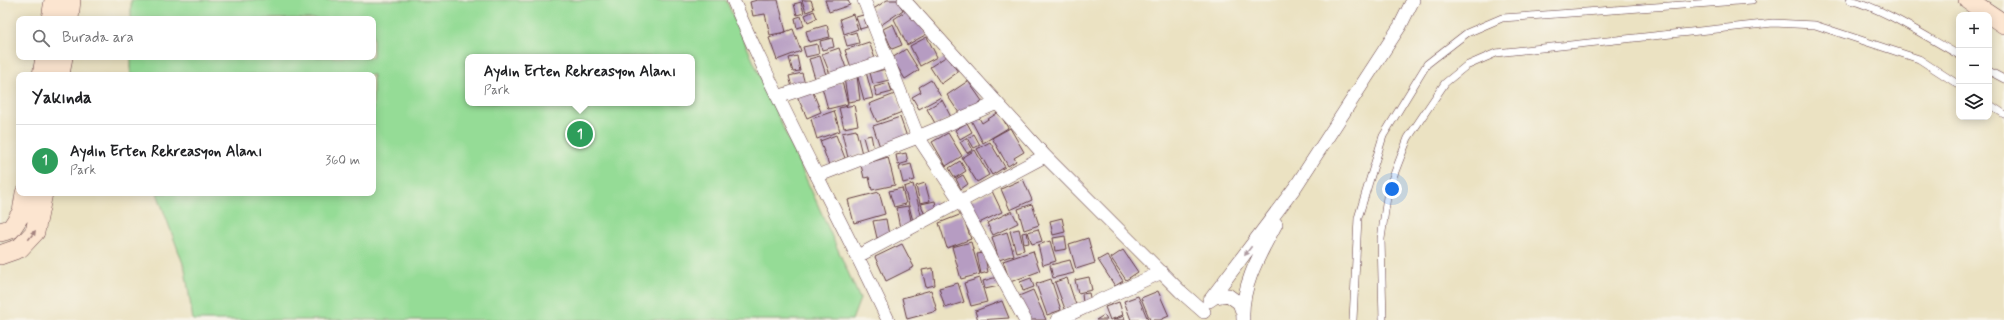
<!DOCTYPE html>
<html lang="tr">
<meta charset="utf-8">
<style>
:root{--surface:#fff;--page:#f2f2f2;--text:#202124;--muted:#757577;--line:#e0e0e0;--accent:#1f6fb2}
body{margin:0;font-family:Mynerve,sans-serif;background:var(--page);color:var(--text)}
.controls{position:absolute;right:12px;top:12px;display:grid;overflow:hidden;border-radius:8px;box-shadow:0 2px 10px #0003}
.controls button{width:36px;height:36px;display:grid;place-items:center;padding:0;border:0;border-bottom:1px solid var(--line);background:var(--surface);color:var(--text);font:20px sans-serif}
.you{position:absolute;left:1392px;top:189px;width:14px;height:14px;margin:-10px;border:3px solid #fff;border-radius:50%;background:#1a73e8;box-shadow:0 0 0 6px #1a73e833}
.badge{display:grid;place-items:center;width:26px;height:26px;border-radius:50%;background:var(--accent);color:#fff;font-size:13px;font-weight:700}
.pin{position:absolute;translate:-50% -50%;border:2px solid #fff;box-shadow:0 1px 4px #0006}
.popup{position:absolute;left:465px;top:54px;width:230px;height:52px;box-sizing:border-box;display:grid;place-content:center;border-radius:8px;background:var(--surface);filter:drop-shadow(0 1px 3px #0005);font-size:13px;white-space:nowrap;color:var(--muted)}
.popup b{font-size:15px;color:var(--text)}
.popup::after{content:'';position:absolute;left:50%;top:100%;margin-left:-8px;border:8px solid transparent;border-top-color:var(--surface)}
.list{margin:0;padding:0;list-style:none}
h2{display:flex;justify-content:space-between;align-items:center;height:52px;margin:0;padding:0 16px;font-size:17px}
h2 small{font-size:13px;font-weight:400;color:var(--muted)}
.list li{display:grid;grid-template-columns:26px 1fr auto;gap:12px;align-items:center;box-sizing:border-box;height:72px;padding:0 16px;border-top:1px solid var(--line)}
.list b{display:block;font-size:15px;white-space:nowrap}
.list p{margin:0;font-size:13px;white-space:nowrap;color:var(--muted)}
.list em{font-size:13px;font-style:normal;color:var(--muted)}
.icon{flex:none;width:22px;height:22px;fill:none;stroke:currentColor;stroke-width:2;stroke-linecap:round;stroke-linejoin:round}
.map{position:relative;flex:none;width:2004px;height:320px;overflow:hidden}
.search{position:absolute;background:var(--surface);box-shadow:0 2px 10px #0003;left:16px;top:16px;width:360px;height:44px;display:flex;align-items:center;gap:10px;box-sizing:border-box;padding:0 14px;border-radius:8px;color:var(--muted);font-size:15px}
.panel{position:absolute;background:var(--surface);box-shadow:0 2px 10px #0003;left:16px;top:72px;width:360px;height:124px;border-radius:8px}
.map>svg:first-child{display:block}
.green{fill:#95dc96;stroke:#707e60;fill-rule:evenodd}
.building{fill:#b69cc2}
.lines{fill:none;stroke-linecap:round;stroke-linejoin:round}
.lane-casing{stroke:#623c42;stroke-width:8}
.street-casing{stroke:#623c42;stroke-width:14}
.secondary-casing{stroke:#623c42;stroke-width:20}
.lane{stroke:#fff;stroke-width:7}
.street{stroke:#fff;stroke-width:13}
.secondary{stroke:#fce5d0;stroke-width:19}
.oneway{fill:#a3827e}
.oneway2{fill:#ae9aa0}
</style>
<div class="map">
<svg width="2004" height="320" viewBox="0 0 2004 320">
<rect width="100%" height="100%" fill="#f7f3e8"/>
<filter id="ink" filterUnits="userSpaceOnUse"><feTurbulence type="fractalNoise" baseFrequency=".025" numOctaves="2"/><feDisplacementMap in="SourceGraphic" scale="8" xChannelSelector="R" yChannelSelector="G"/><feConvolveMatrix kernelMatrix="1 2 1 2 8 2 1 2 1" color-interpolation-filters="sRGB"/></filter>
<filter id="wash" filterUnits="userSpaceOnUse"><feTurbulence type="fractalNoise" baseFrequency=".012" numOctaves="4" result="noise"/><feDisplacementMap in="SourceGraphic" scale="16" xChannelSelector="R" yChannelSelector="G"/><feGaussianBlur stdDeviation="0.9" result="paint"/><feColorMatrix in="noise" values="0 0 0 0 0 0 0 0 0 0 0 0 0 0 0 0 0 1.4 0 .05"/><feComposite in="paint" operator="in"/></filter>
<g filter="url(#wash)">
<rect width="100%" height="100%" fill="#ebe2c2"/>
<path class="green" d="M131 0H726L860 299 852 320H193L185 269 157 193H373V75H131V57H373V19H131ZM468 57H692V103H468Z"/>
<g id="blocks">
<path class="building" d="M757 0H778L786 32 770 35 765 14 753 16 750 2Z
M802 0H811L814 9 806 12Z
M825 0H848L850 5 829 12Z
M887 0H897L903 10 881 25 872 10Z
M801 2 804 13 797 15 794 4Z
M909 9 927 34 907 45 894 19Z
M814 11 817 18 808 22 805 15Z
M853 14 858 29 844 34 840 19Z
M863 15 867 27 860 29 856 17Z
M801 16 804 26 797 28 795 18Z
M893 24 902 45 892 49 883 29Z
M827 25 830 37 809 42 806 31Z
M793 29 801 51 777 60 769 38Z
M856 32 859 43 847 46 844 36Z
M927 37 937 57 920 66 910 46Z
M832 38 834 47 822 50 820 41Z
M869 42 876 61 852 70 845 50Z
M817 44 819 54 806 57 803 47Z
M839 48 846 68 830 74 822 54Z
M906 49 919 70 905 79 892 58Z
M797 56 800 71 793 72 789 58Z
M820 56 826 75 815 78 809 59Z
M947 56 958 72 941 84 930 67Z
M886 69 889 80 873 84 870 73Z
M866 72 873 98 864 100 857 74Z
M802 73 805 84 792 87 789 76Z
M857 76 860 100 848 102 844 78Z
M931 80 941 97 919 109 912 97 921 92 919 87Z
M968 81 982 101 961 116 947 95Z
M842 82 848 104 828 109 822 87Z
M889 83 892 92 877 96 874 87Z
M812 90 821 112 807 118 797 96Z
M895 94 902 112 877 122 869 104Z
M942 100 951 117 936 125 927 109Z
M854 105 858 125 844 128 839 108Z
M834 111 840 131 817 139 811 119Z
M999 112 1008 128 983 143 971 120 978 116 982 123Z
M900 117 907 137 880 147 873 126Z
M967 123 972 132 960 139 955 130Z
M1010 128 1024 152 1014 158 1016 161 1008 166 992 138Z
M856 130 862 154 848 158 842 133Z
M948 133 962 156 946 166 932 142Z
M974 134 980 145 974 148 968 138Z
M836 135 845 158 829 165 820 141Z
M871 135 874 150 867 151 863 137Z
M966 138 973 150 967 153 960 142Z
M990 142 1005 167 992 175 977 149Z
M975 150 989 175 977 182 962 158Z
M906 153 908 162 898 165 896 155Z
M888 157 895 185 872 190 869 177 864 178 861 165Z
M960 161 966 171 955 178 949 168Z
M911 164 915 180 903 183 899 167Z
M963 175 968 184 961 189 956 179Z
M1023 179 1032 200 1010 210 1001 189Z
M925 183 930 201 920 203 916 186Z
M913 184 922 218 913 221 904 187Z
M902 188 906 204 894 207 889 191Z
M992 191 1002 212 977 224 967 203Z
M879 192 885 214 854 223 848 200Z
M935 201 937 210 924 213 921 204Z
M1032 204 1039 225 1024 230 1018 209Z
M908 206 912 225 900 228 896 208Z
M1012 211 1018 223 993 235 987 223Z
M962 214 971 239 947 248 939 223Z
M1062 218 1065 232 1053 235 1050 221Z
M886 219 889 235 877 238 873 221Z
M1019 229 1024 250 1016 252 1010 231Z
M1038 229 1042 241 1032 244 1028 232Z
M1007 232 1014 255 999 260 992 237Z
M1027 232 1029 243 1024 244 1022 233Z
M1065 236 1067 249 1055 251 1053 238Z
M1088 238 1095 263 1076 269 1069 244Z
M1050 241 1056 261 1043 265 1038 245Z
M971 242 980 274 961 279 952 247Z
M902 244 914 267 886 281 875 257Z
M1123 250 1138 272 1126 280 1111 258Z
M1033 251 1040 271 1010 282 1003 261Z
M984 253 988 272 981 274 977 254Z
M1107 255 1123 281 1115 286 1098 260Z
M1070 260 1074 273 1053 278 1050 265Z
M933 268 935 285 926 287 922 270Z
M997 277 999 286 985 289 983 281Z
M1089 277 1092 290 1078 293 1075 280Z
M980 278 987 302 971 306 964 283Z
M1031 278 1034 287 1023 291 1020 282Z
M1067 278 1076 305 1065 309 1055 282Z
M1051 279 1061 310 1047 315 1036 284Z
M958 283 964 302 945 308 939 288Z
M931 290 937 311 907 319 902 298Z
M1033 290 1046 320H1029L1019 296Z
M1158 291 1169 316 1160 320H1150L1141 298Z
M1089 293 1091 302 1083 303 1082 294Z
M1138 296 1148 320H1131L1124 301Z
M1002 301 1009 318 978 320 975 311Z
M1119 302 1123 315 1110 320 1105 307Z
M1104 315 1107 320H1096Z
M1124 316 1125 320H1113Z"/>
</g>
</g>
<g filter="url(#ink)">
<use href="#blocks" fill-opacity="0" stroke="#623c42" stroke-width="1"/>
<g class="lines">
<defs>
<path id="lane" d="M1850 0C1883 8 1928 38 1959 55
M1989 71 2004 79
M1989 104 2004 114
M1353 320 1358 218 1383 136 1427 64 1467 33 1502 18 1752 0
M1383 320 1381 239 1388 190 1408 138 1445 83 1466 66 1496 53 1773 23 1815 25 1919 59 1959 85"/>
<path id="street" d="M733 0C780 109 838 213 888 320
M864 0 918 137 961 202 1025 320
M904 0 1045 156 1180 291 1204 312
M778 97 888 60
M817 176 918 137 997 103
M858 256 1045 156
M1210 300 1296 186 1400 26 1413 0
M1209 301 1215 297 1228 295 1239 303 1243 314
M1057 320 1162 272
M1243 320C1241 285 1260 254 1276 224"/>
<path id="secondary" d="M1968 0 2004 24
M51 19 54 0
M69 19 71 0
M42 75 45 57
M60 75 63 57
M0 232 11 229 22 212 25 193
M0 255 20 248 35 232 43 193"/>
</defs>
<use href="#lane" class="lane-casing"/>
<use href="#street" class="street-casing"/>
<use href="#secondary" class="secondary-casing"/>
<use href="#lane" class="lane"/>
<use href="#street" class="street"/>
<use href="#secondary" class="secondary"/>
</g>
<defs><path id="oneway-solid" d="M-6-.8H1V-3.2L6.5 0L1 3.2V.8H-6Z"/></defs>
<use class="oneway" href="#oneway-solid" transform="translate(32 235) rotate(-52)"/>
<use class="oneway2" href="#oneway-solid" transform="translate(1248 251) rotate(127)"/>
</g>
</svg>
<div class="controls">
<button>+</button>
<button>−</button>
<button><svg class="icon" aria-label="layers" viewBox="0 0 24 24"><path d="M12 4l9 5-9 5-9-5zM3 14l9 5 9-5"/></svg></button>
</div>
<div class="you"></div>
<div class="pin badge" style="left:580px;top:134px;background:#2e9e5b">1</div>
<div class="popup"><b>Aydın Erten Rekreasyon Alanı</b>Park</div>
<div class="search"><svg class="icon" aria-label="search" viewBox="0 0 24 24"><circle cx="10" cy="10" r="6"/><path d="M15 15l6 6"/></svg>Burada ara</div>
<section class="panel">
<h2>Yakında<small></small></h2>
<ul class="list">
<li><span class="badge" style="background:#2e9e5b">1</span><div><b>Aydın Erten Rekreasyon Alanı</b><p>Park</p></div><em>360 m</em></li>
</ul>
</section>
</div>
